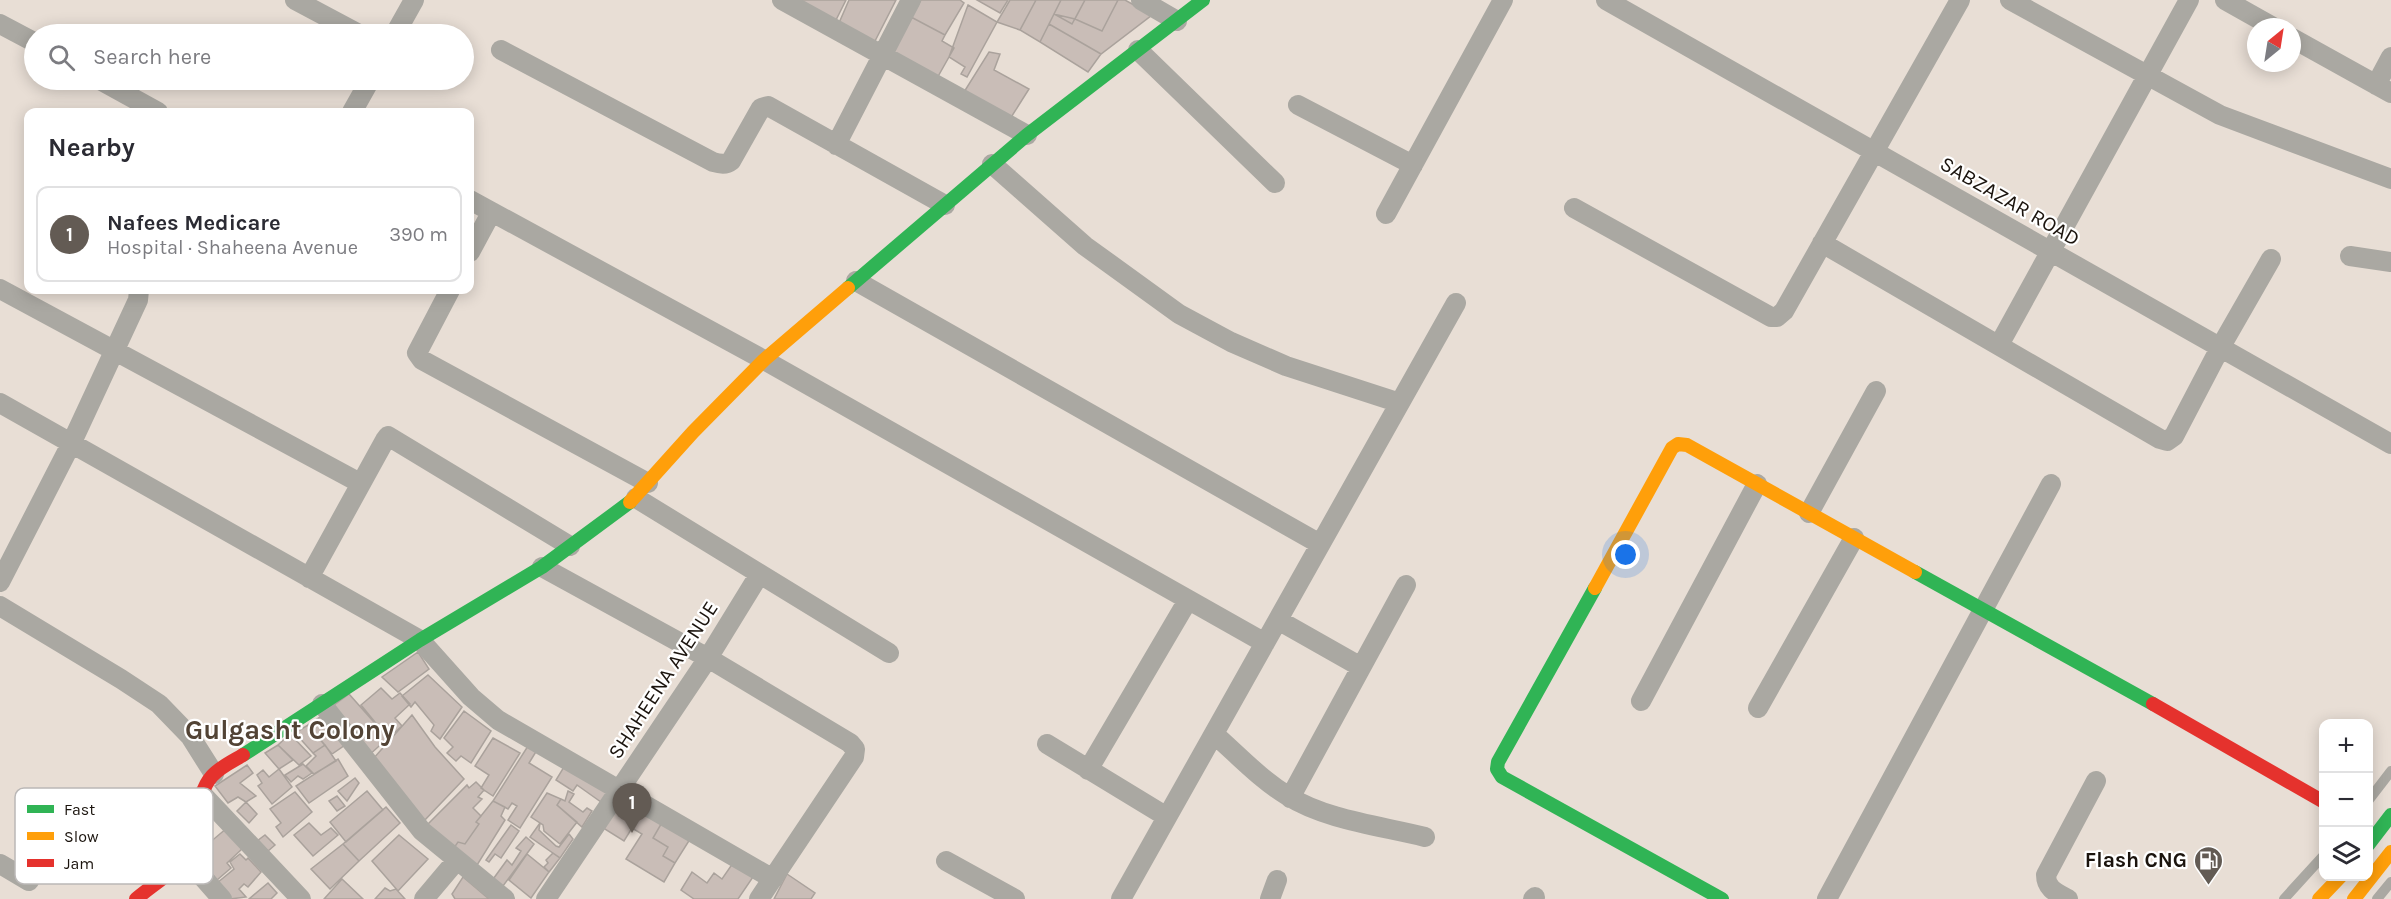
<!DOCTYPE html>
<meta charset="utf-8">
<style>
:root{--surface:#fff;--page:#f7f7f7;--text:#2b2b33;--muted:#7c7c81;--line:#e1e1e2;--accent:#635b54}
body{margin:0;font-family:Karla,sans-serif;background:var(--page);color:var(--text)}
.controls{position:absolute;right:18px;bottom:18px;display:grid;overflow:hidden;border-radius:12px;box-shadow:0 3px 15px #0003}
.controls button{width:54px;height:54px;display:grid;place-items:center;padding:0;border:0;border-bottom:2px solid var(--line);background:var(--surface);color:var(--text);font:30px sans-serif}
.compass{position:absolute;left:2247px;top:18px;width:54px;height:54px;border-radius:50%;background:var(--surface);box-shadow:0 3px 15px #0003;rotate:30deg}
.you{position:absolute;left:1626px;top:555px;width:21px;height:21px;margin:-15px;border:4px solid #fff;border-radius:50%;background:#1a73e8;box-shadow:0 0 0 9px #1a73e833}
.badge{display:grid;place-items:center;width:39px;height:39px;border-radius:50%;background:var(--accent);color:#fff;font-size:20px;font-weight:700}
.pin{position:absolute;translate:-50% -50px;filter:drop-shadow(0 2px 3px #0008)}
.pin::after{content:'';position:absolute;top:32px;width:21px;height:18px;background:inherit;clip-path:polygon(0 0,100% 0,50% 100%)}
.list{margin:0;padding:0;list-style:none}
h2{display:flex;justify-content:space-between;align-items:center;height:78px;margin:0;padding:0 24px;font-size:26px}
h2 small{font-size:20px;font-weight:400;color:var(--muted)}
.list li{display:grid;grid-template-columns:39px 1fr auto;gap:18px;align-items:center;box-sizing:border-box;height:96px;margin:0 12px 12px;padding:0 12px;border:2px solid var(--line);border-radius:12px}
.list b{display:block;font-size:22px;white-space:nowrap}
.list p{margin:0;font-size:20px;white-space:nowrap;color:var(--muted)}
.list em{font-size:20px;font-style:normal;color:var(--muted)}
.icon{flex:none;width:33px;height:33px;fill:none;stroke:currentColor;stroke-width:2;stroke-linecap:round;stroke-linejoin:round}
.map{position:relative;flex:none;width:2391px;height:899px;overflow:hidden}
.search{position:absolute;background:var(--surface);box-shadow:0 3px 15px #0003;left:24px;top:24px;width:450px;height:66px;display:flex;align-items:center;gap:15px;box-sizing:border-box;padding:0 21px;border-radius:33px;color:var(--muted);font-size:22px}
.panel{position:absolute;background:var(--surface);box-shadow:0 3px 15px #0003;left:24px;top:108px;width:450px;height:186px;border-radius:12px}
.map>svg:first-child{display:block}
.building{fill:#c9bdb7;stroke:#aaa29c;stroke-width:1.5}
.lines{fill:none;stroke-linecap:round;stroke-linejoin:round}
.lane{stroke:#aaa8a2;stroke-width:10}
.street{stroke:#aaa8a2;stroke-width:20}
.fast{stroke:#30b455;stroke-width:14}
.slow{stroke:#ff9f0a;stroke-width:14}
.jam{stroke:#e5322d;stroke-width:14}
.labels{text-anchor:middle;stroke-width:4.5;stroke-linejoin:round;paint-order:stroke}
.street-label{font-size:21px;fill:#1b140e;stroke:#fff}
.poi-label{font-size:21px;font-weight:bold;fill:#1b140e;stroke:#fff;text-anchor:end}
.district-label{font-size:27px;font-weight:bold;fill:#524335;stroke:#fff}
.key{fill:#fff;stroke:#bbb8b7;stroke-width:1.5}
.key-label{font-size:16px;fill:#1b140e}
</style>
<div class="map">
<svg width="2391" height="899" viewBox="0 0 2391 899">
<rect width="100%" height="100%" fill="#e8ded5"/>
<path class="building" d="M798 0H846L835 22Z
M849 0H896L874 43 839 23Z
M921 0H960L964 3 945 35 911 17Z
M977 0H1008L1000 13Z
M1010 0H1036L1020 30 997 22Z
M1036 0H1061L1040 42 1020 30Z
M1061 0H1085L1072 24 1054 14Z
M1085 0H1118L1102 31 1075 19Z
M1118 0H1125L1152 15 1101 54 1049 24 1054 14 1075 19 1102 31Z
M968 5 997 22 967 77 961 74 965 67 949 57Z
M911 17 945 35 942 41 954 48 936 80 893 54Z
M1049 24 1101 54 1088 72 1040 42Z
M989 52 1000 54 994 70 1029 89 1010 119 964 92Z
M418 652 429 669 398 692 382 677Z
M428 675 462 707 440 739 431 731 434 725 415 702 411 707 402 696Z
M381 688 392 699 400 693 410 704 395 718 402 726 388 738 361 705Z
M349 694 388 738 367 757 330 708Z
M464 711 491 731 471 763 461 756 456 761 447 753 453 747 444 738Z
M323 715 345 745 332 754 308 725Z
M412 715 435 747 464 779 422 823 373 759Z
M308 725 325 745 313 753 295 733Z
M290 734 311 756 299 765 278 745Z
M493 738 520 753 493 796 481 788 489 775 475 766Z
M278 745 293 760 279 769 265 753Z
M325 745 336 761 314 774 306 766 316 756 313 753Z
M528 746 537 750 529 763 552 777 520 828 508 820 517 806 512 803 508 809 493 801Z
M338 759 348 776 309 803 296 786Z
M567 762 613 786 601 802 577 785 573 791 556 780Z
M303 764 312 773 303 779 298 776 291 782 285 775Z
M247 765 253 773 240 783 256 796 246 802 238 797 228 803 215 786Z
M279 769 292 787 272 804 258 786 262 783 257 775 263 770 269 777Z
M355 778 359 783 347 801 338 791Z
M476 782 484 790 478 797 482 799 473 808 481 816 476 822 479 824 465 844 458 842 451 852 425 827 467 785 469 788Z
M620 789 664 819 653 838 668 847 663 856 675 863 664 882 626 859 642 834 632 828 624 841 600 826Z
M367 791 383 810 346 842 330 822Z
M568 791 574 794 569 802 583 812 587 808 592 811 582 827 557 805 561 799 565 801Z
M295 792 312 812 283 837 276 827 281 823 270 809Z
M547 793 561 799 557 805 577 822 560 844 544 831 543 825 531 817Z
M337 796 345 806 337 811 329 801Z
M493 801 505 807 501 816 505 820 474 870 451 852 458 842 465 844 479 824 476 822Z
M246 802 257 814 249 823 237 811Z
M386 807 400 823 359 861 343 844Z
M664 819 692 836 675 863 663 856 668 847 653 838Z
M309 823 321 835 331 828 338 835 313 856 294 835Z
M540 823 539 830 556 846 559 847 569 834 573 839 560 858 530 837Z
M511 825 519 831 501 858 495 854 489 862 486 860Z
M227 828 243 848 227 863 231 868 217 880 196 854Z
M265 835 275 845 268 851 257 841Z
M399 835 428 859 398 891 372 861Z
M526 837 534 844 500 890 491 882 507 860 512 865 521 851 516 848Z
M343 844 359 861 330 889 311 869Z
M553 853 560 858 549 872 544 867 548 863 546 860Z
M240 854 246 860 248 858 261 872 248 887 244 884 239 889 246 897 230 899 217 883 234 869 230 862Z
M527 854 549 872 531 898 509 880Z
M733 863 753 877 738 899H694L681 890 692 872 707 883 714 873 722 879Z
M787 874 815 893 811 899H774Z
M463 877 489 899H455L452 894Z
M342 879 363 899H324Z
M268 883 277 893 271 899H249Z
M385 888 390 891 396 889 405 899H375Z"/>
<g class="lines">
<path class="lane" d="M2368 801 2391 771
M2284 899 2324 855
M2377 899 2391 882"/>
<path class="street" d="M295 0 359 34
M782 0 1027 135
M1141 0 1177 21
M1606 0 2391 444
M2010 0 2220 115 2391 179
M2225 0 2273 27
M0 24 34 42
M395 34 414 0
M2292 38 2391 93
M501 50 713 162C720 164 726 165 731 161L761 108 768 106 945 205
M1138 50 1275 183
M100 80 158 112
M2376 85 2391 57
M1298 105 1413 165
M352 112 370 80
M836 145 911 0
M992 164 1085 246 1179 314 1231 342 1286 366 1400 403
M470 200 764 360 1265 643
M1574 208 1771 317H1777L1784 311 1960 0
M1386 214 1503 0
M1822 243 2160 439 2167 441 2174 436 2220 348 2271 259
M470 252 491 213
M2350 256 2391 262
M856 281 1320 544
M0 289 360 483
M450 290 417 353 422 360 648 483
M1999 345 2189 0
M0 403 420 640 471 697 498 720 773 879
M636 498 889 653
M1809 513 1876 391
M542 567 708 658 850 743 855 749 854 757 759 899
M309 578 385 440 388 436 570 546
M0 582 72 442 138 300 139 290
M0 606 121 679 159 704 190 736 214 774
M1278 620 1361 667
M1641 701 1757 484
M322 704 422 831 505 899
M1758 708 1854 538
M1214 734C1238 755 1260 779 1288 796 1326 820 1382 826 1425 837
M1047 744 1167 817
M1088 770 1188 600
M203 795 301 899
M1290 798 1406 585
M185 857 222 899
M946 861 1015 899
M0 864 29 881
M424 899 456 861
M546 899 708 658 759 575
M1121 899 1456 303
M1270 899 1277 880
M1533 899 1535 897
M1827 899 2051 484
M2068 899C2057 893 2046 889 2046 875L2096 781"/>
<path class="fast" d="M848 288 1027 135 1203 0
M1915 572 2153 704
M1595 588 1498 762 1497 769 1502 777 1722 899
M243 755 420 640 542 567 630 502
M2368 845 2391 815"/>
<path class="slow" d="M630 502 693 432 764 360 848 288
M1595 588 1672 448 1678 444 1687 445 1915 572
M2319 899 2341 876
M2354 899 2391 852"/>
<path class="jam" d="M2153 704 2324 802
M136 899C150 887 175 871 186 856 202 833 193 797 212 776 220 767 233 761 243 755"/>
</g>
<defs>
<symbol id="fuel-pin" viewBox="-11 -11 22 30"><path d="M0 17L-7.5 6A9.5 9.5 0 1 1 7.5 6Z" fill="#635b54" stroke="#fff"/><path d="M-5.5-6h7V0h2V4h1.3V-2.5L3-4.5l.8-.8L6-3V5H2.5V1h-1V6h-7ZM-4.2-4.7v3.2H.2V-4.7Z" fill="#fff"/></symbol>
</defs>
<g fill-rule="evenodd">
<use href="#fuel-pin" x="2192" y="844" width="33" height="45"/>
</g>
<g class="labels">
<g class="street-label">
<text transform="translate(2010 201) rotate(30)" y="7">SABZAZAR ROAD</text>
<text transform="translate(663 680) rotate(-57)" y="7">SHAHEENA AVENUE</text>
</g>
<g class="poi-label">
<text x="2187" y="867">Flash CNG</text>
</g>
<g class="district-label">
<text x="290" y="739">Gulgasht Colony</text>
</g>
</g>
<rect x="15" y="788" width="198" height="96" rx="9" class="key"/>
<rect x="27" y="805" width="27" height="8" fill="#30b455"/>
<rect x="27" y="832" width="27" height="8" fill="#ff9f0a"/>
<rect x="27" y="859" width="27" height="8" fill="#e5322d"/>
<g class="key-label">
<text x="64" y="815">Fast</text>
<text x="64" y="842">Slow</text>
<text x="64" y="869">Jam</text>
</g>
</svg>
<div class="controls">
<button>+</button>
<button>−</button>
<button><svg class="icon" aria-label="layers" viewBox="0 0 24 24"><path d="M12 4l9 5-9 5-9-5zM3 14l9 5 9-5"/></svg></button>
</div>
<svg class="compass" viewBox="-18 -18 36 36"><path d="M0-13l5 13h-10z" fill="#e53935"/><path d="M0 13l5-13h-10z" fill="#7c7c81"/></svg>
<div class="you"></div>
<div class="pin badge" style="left:632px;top:833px">1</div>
<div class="search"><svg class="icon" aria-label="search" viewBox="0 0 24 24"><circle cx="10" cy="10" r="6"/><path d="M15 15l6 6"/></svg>Search here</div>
<section class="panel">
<h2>Nearby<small></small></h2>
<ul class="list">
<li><span class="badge">1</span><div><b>Nafees Medicare</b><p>Hospital · Shaheena Avenue</p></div><em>390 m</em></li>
</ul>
</section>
</div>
